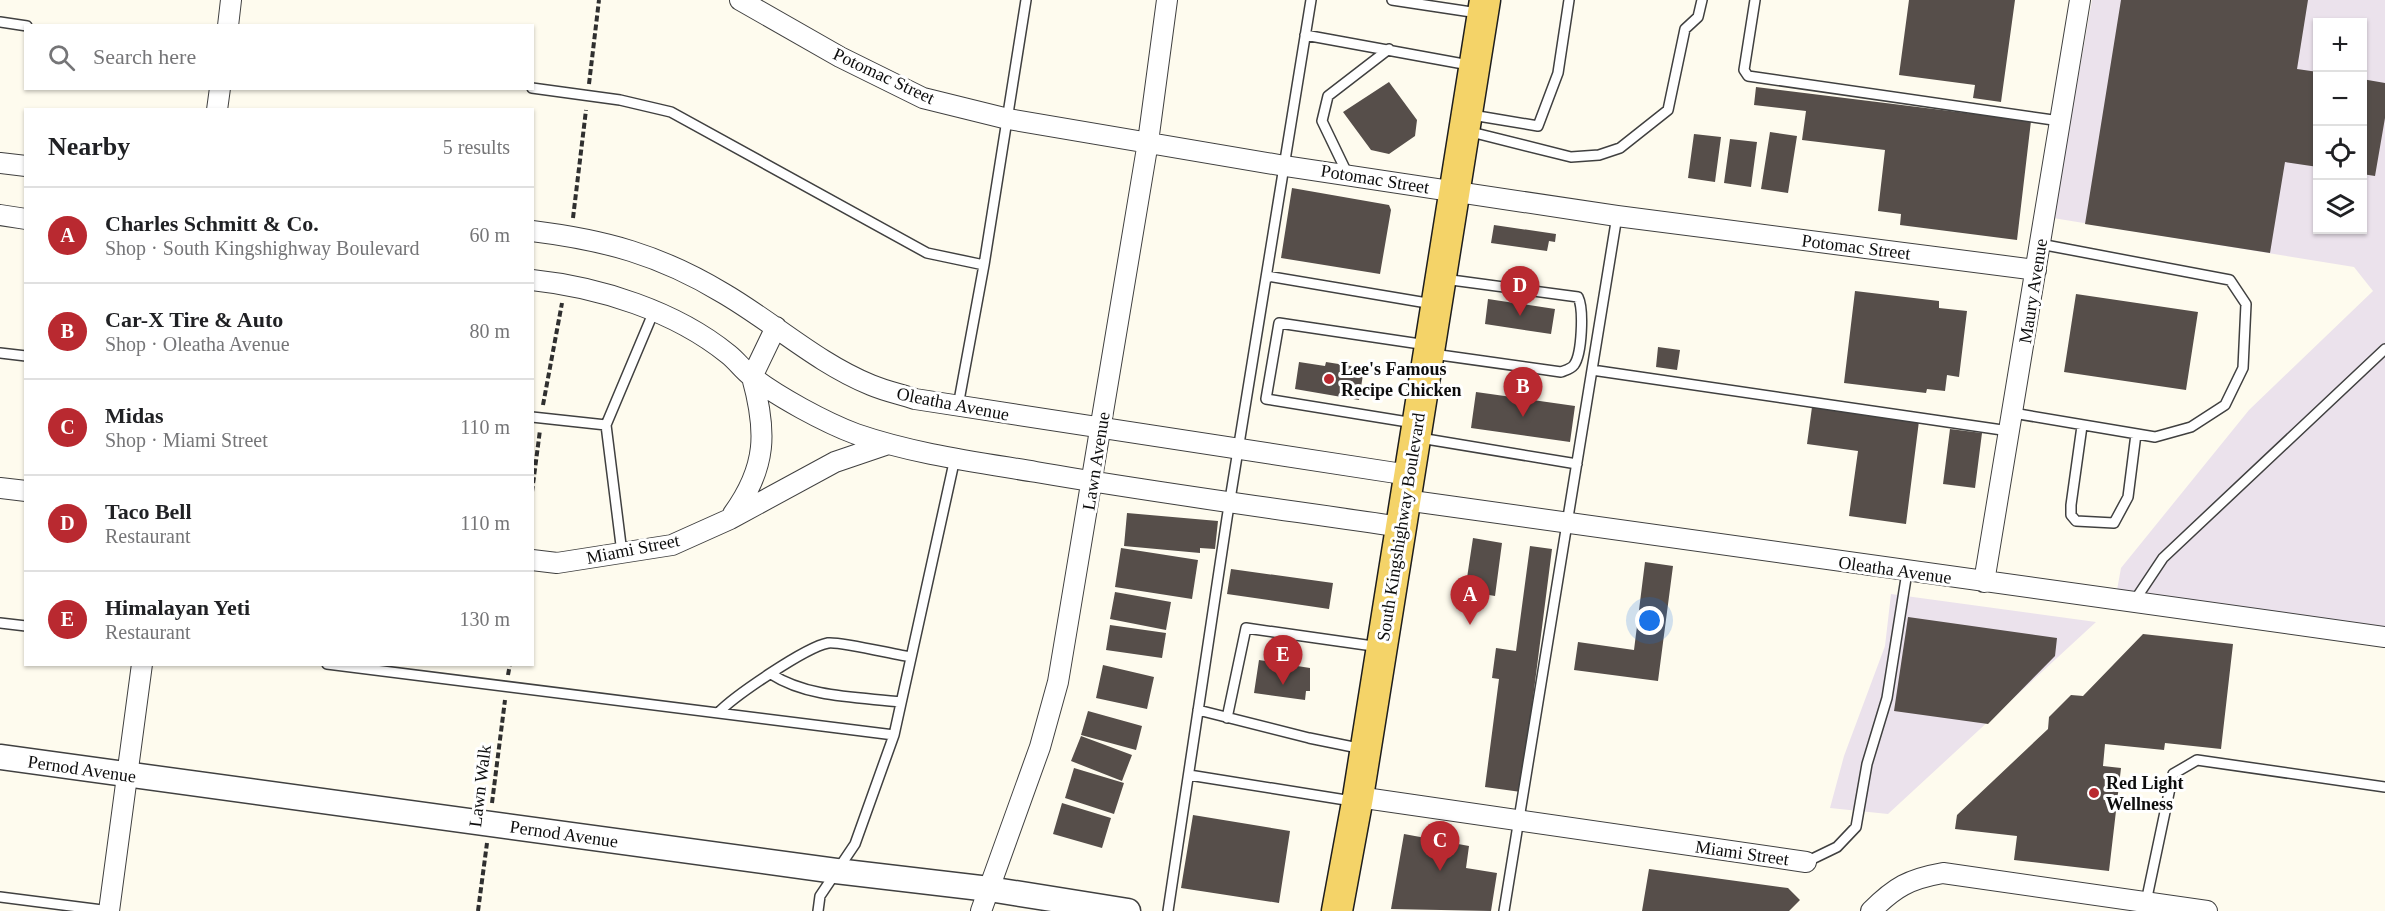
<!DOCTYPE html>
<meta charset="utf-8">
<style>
:root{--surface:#fff;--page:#f2f2f2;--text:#202124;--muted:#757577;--line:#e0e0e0;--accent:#b92930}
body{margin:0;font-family:"Times New Roman",serif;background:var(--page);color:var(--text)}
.controls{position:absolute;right:18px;top:18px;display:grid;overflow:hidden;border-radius:0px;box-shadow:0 2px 4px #0004}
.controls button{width:54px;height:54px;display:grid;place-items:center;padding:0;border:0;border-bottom:2px solid var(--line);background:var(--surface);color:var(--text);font:30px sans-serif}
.you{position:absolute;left:1650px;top:621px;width:21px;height:21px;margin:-15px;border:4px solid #fff;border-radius:50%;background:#1a73e8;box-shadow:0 0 0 9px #1a73e833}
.badge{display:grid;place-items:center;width:39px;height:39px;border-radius:50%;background:var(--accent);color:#fff;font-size:20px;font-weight:700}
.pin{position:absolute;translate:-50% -50px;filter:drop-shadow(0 2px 3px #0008)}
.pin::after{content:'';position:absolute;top:32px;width:21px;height:18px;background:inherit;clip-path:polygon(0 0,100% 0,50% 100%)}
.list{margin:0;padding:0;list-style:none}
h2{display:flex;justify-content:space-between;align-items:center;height:78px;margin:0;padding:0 24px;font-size:26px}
h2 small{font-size:20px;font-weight:400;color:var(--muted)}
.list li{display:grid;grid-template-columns:39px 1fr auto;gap:18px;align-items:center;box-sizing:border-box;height:96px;padding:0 24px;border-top:2px solid var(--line)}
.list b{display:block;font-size:22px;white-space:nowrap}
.list p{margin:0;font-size:20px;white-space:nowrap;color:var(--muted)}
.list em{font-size:20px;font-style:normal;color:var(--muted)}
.icon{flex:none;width:33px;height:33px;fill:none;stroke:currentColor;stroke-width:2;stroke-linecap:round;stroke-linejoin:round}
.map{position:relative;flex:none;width:2385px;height:911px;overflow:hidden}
.search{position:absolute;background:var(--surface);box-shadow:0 2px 4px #0004;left:24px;top:24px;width:510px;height:66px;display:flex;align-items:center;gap:15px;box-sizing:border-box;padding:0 21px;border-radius:0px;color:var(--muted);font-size:22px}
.panel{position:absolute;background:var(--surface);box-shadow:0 2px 4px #0004;left:24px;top:108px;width:510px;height:558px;border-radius:0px}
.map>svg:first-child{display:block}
.industrial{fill:#ebe2ec;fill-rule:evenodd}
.building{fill:#564e4a}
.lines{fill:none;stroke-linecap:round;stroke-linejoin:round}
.service-casing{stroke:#404040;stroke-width:12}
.minor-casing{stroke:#404040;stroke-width:22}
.tertiary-casing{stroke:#404040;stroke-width:27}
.primary-casing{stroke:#1e1e1e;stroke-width:33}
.path{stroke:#2f2f2f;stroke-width:4;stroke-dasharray:6 3;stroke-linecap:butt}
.service{stroke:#fff;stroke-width:9}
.minor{stroke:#fff;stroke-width:20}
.tertiary{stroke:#fff;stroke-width:24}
.primary{stroke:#f4d368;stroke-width:30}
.poi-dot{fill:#b92930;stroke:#fff;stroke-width:2}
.labels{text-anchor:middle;stroke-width:6;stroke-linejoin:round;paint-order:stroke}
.street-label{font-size:18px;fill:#0d0d0d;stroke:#fff}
.poi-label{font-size:18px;font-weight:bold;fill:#0d0d0d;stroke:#fff;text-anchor:start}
</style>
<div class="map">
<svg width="2385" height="911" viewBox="0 0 2385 911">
<rect width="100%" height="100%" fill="#fefbee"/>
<path class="industrial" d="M2092 0H2385V627L2117 590 2121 568 2249 410 2373 291 2354 267 2053 218ZM2318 22H2362V230H2318Z
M1891 594 2096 622 1888 814 1830 808 1844 756 1885 646Z"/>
<path class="building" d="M1909 0H2015L2001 102 1973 98 1975 85 1899 75Z
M2121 0H2308L2297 69 2318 72V167L2285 162 2270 253 2085 224Z
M2362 79 2385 83V118L2375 176 2362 174Z
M1389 82 1417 120 1415 136 1389 154 1371 150 1343 112Z
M1756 87 2031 121 2017 240 1900 225 1901 214 1878 211 1885 150 1802 140 1806 111 1754 105Z
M1770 132 1797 136 1788 193 1761 189Z
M1694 134 1721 137 1715 182 1688 178Z
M1730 139 1757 142 1751 187 1724 183Z
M1292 188 1389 205 1391 210 1380 274 1281 258Z
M1494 225 1556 234 1555 242 1549 241 1547 251 1491 243Z
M1855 291 1939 301V308L1967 311 1959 377 1947 375 1945 391 1927 389 1926 393 1844 383Z
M2076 294 2198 312 2186 390 2064 372Z
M1488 299 1555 309 1551 334 1485 324Z
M1658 347 1680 350 1677 370 1656 367Z
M1299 362 1325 366 1326 362 1364 368 1359 400 1295 389Z
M1476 392 1575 406 1570 442 1471 428Z
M1812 407 1919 421 1906 524 1849 516 1858 451 1807 444Z
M1950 429 1982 433 1975 488 1943 484Z
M1127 513 1218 521 1215 549 1200 548V553L1124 546Z
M1473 538 1502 543 1495 596 1465 591Z
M1530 546 1552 549 1521 792 1485 787 1499 679 1492 678 1496 648 1516 651Z
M1121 548 1198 560 1192 599 1115 587Z
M1645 562 1673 566 1658 681 1574 670 1578 642 1634 650Z
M1231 569 1333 583 1329 609 1227 594Z
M1115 592 1171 602 1166 630 1110 619Z
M1908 617 2057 638 2055 656 1988 724 1894 711Z
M1110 625 1166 633 1162 658 1106 650Z
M2143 634 2233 644 2221 749 2165 743 2164 750 2105 744 2103 766 2121 768 2109 871 2014 860 2017 836 1955 829 1957 815 2048 729 2049 717 2071 695 2083 696Z
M1259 660 1310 668V691H1306L1305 700 1254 693Z
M1103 665 1154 677 1147 709 1096 698Z
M1088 711 1142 726 1136 750 1081 735Z
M1081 736 1132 755 1122 781 1071 761Z
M1074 768 1124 783 1114 814 1065 798Z
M1062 803 1111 818 1102 848 1053 834Z
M1193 815 1290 831 1279 903 1181 888Z
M1404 834 1469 846 1466 868 1497 873 1491 911 1391 909Z
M1649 869 1788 888 1800 900 1789 911H1642Z"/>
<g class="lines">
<defs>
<path id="service" d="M1392 0 1478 13
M1755 0 1744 70 1748 76 2060 121
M0 22 27 26
M1305 35 1469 65
M532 88 620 100 671 112 927 253 984 265
M1472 115 1538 126 1558 73 1569 0
M1467 131 1571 157 1599 155 1620 148 1668 110 1685 29 1698 17 1702 0
M1348 175 1322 121 1328 96 1389 49
M1267 276 1433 304
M0 353 26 356
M1433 354 1561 372C1566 370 1571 369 1574 365 1582 354 1584 309 1578 297L1444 279
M1592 370 2009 431
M958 406 984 265 1026 0
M2013 413 2155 437 2191 427 2225 405 2243 368 2246 304 2230 280 2040 244
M532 417 606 425
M1414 423 1266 399 1279 323 1427 345
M2082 426 2071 505V515L2076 521 2114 523 2128 497 2136 434
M1420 438 1577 464
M622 553 606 425 654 311
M2133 603 2163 558 2385 349
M0 623 26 626
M327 664 894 735
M771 674C808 698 859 697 901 702
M1198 710 1309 738 1363 749
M718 713C734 696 806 647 828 643 839 641 896 655 911 657
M1227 718 1246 628 1380 647
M1189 775 1352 801
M1806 862 1837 847 1856 827 1867 764 1887 698 1907 572
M0 897 110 911
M2146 902 2173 774 2197 760 2385 787
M818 911 820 896 855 844 894 735 955 458
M1168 911 1227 518 1311 0
M1504 911 1617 216"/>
<path id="minor" d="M740 0 840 57 923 98 1008 119 1285 166 1617 216 2036 270
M228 26 231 0
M217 110 220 88
M0 163 26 166
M0 215 26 219
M532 231C605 240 660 255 723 293 773 322 817 363 871 385 885 391 900 394 915 399L1409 475
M532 280C599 287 675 311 728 354 737 361 743 370 751 376 776 396 826 423 856 434 914 454 976 462 1036 472 1157 493 1279 509 1401 527
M0 488 26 491
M1405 500 2385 637
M733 514C767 467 767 431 752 377L776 327
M532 560 557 563 672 545 730 519 835 462 888 444
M1984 582 2080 0
M1358 797 1806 862
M109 911 142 664
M981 911 1040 747 1058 682 1148 142 1167 0
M1871 911C1895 887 1909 879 1943 873L2207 911"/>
<path id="tertiary" d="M0 757 836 871 989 889 1128 911"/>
<path id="primary" d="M1337 911 1358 797 1485 0"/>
</defs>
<use href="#service" class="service-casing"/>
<use href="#minor" class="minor-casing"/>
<use href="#tertiary" class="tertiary-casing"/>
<use href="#primary" class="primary-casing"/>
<path class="path" d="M589 84 599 0
M573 218 586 110
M543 405 562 303
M532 492 540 430
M508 675 510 664
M492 803 505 700
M478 911 487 843"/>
<use href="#service" class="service"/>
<use href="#minor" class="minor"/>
<use href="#tertiary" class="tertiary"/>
<use href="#primary" class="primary"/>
</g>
<g class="poi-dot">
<circle cx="1329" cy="379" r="6"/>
<circle cx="2094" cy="793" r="6"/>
</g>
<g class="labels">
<g class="street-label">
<text transform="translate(884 76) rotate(25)" y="6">Potomac Street</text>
<text transform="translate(1375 179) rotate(9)" y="6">Potomac Street</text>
<text transform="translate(1856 247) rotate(7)" y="6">Potomac Street</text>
<text transform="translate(2033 291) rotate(-81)" y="6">Maury Avenue</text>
<text transform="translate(953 404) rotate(11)" y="6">Oleatha Avenue</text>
<text transform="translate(1096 461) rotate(-81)" y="6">Lawn Avenue</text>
<text transform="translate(1401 527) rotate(-81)" y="6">South Kingshighway Boulevard</text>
<text transform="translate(633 549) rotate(-11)" y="6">Miami Street</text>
<text transform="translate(1895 570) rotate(8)" y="6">Oleatha Avenue</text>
<text transform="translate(82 769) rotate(8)" y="6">Pernod Avenue</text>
<text transform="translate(480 786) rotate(-83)" y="6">Lawn Walk</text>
<text transform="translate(564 834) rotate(8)" y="6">Pernod Avenue</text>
<text transform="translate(1742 853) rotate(8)" y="6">Miami Street</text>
</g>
<g class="poi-label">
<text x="1341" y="375">Lee's Famous<tspan x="1341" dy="21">Recipe Chicken</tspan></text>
<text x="2106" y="789">Red Light<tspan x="2106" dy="21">Wellness</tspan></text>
</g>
</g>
</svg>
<div class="controls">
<button>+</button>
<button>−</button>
<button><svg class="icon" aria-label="locate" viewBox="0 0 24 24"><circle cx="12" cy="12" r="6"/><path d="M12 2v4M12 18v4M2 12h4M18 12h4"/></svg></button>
<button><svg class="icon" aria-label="layers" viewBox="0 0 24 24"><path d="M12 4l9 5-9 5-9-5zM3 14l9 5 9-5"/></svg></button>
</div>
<div class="you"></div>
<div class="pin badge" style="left:1470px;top:625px">A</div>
<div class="pin badge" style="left:1523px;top:417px">B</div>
<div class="pin badge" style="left:1440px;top:871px">C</div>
<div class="pin badge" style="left:1520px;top:316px">D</div>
<div class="pin badge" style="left:1283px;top:685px">E</div>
<div class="search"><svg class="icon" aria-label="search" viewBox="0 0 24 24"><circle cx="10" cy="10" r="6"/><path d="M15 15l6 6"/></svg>Search here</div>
<section class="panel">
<h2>Nearby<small>5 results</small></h2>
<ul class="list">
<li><span class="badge">A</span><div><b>Charles Schmitt &amp; Co.</b><p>Shop · South Kingshighway Boulevard</p></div><em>60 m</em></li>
<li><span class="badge">B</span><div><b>Car-X Tire &amp; Auto</b><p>Shop · Oleatha Avenue</p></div><em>80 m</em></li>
<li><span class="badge">C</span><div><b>Midas</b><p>Shop · Miami Street</p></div><em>110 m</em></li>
<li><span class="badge">D</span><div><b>Taco Bell</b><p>Restaurant</p></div><em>110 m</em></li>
<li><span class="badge">E</span><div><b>Himalayan Yeti</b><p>Restaurant</p></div><em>130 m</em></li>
</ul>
</section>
</div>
